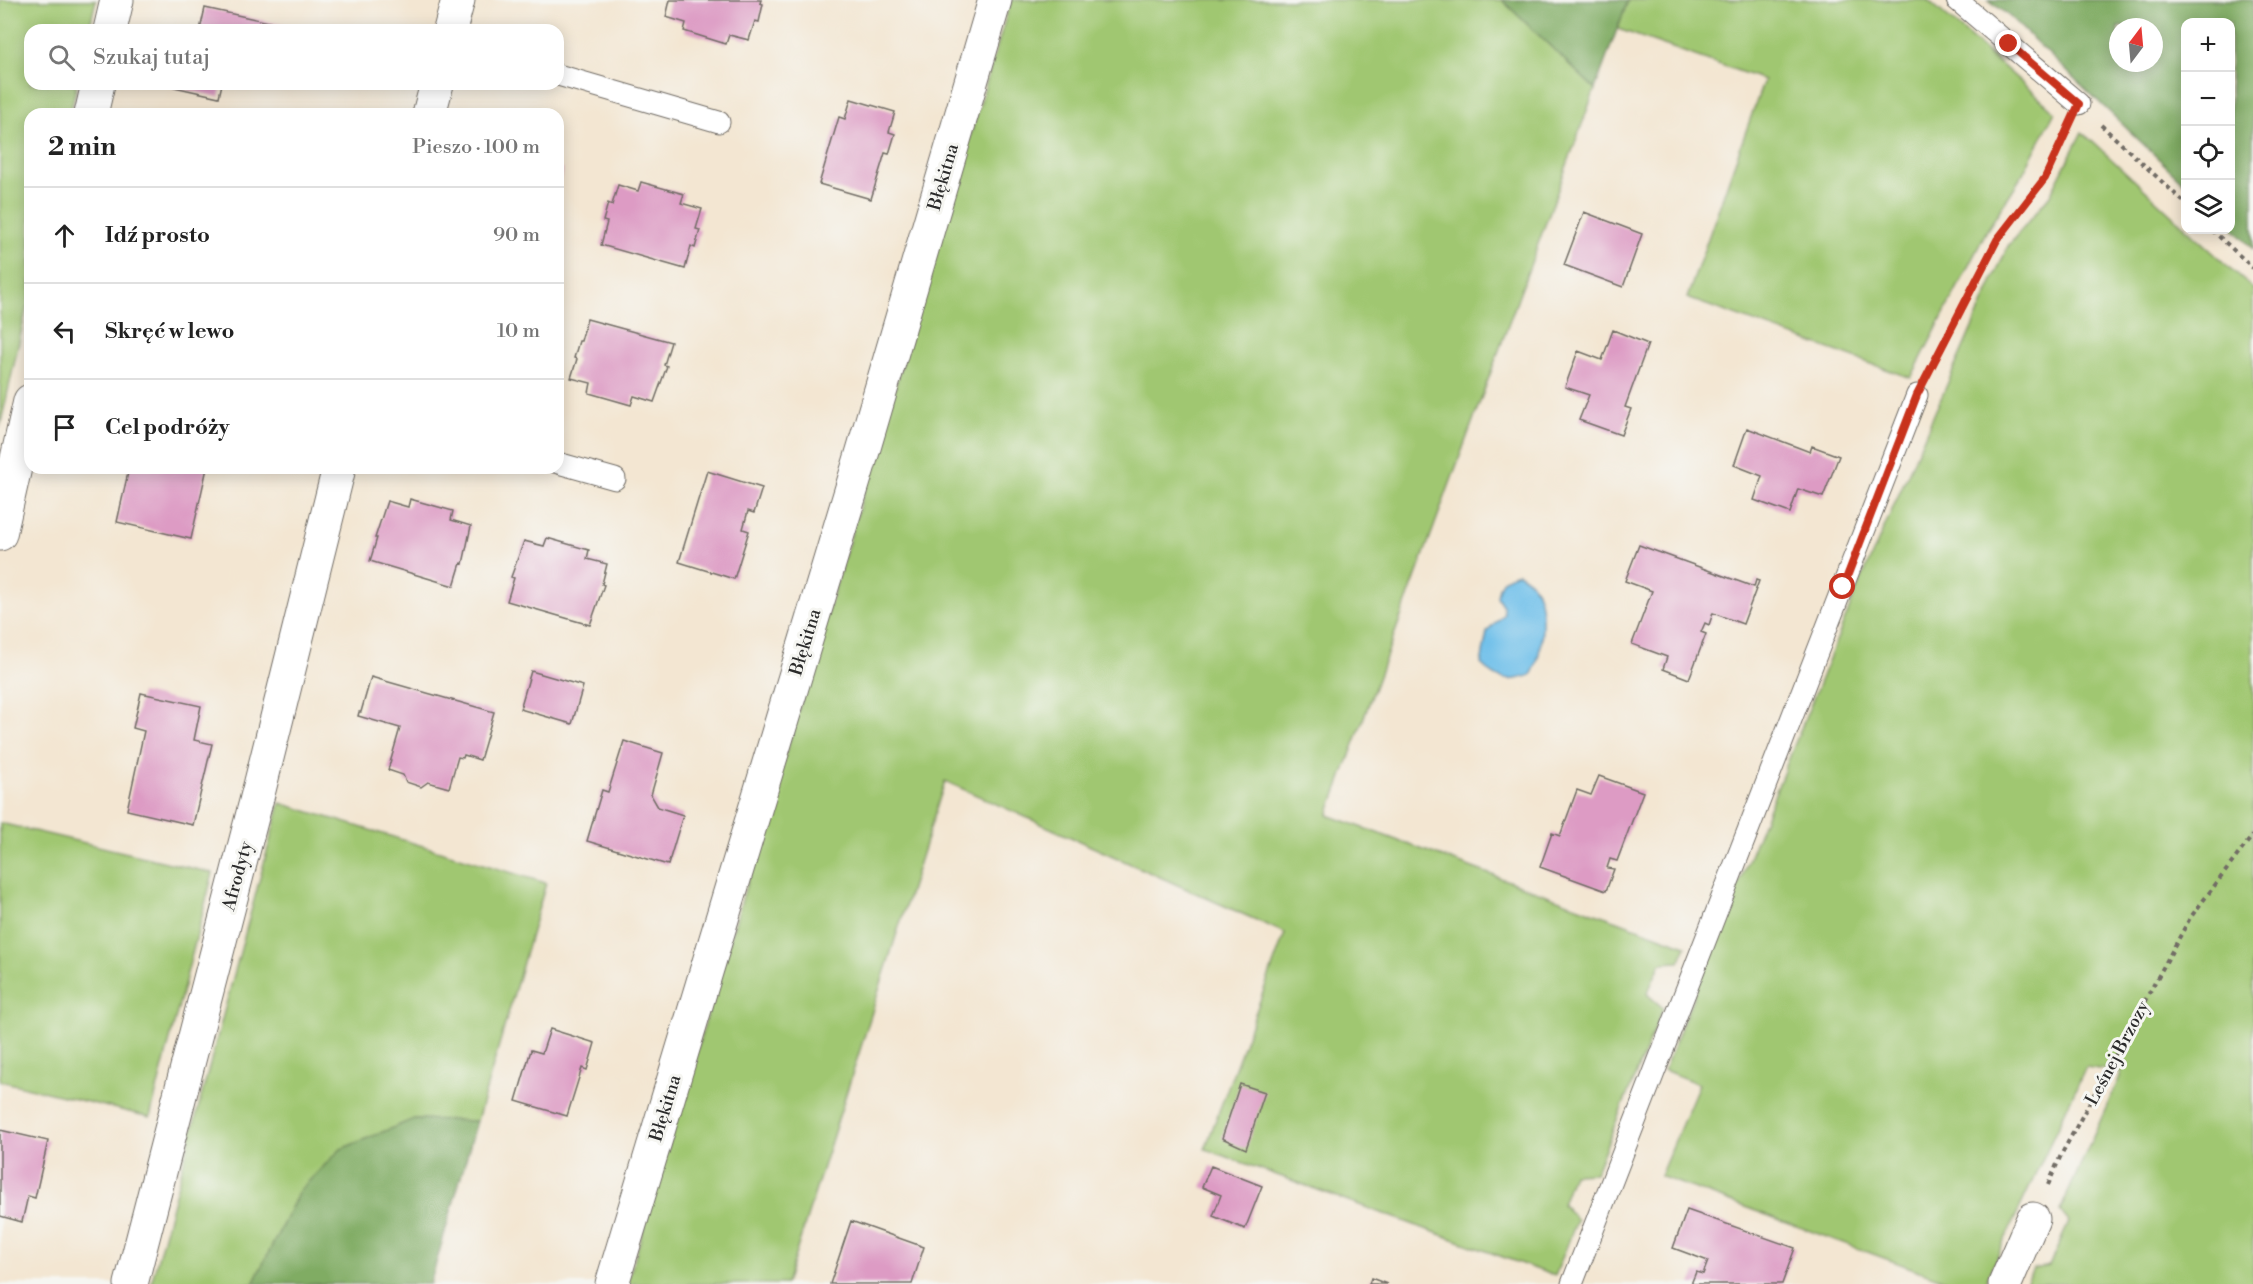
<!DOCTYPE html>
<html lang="pl">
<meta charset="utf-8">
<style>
:root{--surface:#fff;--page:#f6f6f6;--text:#222;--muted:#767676;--line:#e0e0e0}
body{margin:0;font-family:"Libre Bodoni",serif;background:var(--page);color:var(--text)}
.controls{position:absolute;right:18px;top:18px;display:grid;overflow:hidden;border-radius:12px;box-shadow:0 3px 15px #0003}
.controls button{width:54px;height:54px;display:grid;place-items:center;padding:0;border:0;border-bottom:2px solid var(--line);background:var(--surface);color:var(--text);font:30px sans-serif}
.compass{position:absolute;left:2109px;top:18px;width:54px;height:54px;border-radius:50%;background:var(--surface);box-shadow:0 3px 15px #0003;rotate:16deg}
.stop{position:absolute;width:18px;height:18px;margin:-14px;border:4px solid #c8321e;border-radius:50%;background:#fff}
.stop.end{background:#c8321e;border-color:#fff;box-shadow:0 2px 6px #0008}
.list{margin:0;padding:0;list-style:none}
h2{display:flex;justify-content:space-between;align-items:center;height:78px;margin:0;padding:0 24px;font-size:26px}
h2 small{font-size:20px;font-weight:400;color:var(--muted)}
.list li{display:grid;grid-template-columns:39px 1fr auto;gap:18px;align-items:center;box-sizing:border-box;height:96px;padding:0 24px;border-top:2px solid var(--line)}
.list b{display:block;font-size:22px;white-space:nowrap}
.list em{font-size:20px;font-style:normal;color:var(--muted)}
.icon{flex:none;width:33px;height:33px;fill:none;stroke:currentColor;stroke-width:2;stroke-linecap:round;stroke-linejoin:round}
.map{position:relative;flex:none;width:2253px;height:1284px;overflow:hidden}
.search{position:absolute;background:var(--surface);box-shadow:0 3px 15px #0003;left:24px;top:24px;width:540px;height:66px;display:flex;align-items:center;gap:15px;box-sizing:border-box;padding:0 21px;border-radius:18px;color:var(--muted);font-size:22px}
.panel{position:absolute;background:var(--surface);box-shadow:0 3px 15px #0003;left:24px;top:108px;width:540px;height:366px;border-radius:18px}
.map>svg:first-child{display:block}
.green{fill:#a0c771;stroke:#66794e;stroke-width:1.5}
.forest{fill:#80ac63;stroke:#566c47;stroke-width:1.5;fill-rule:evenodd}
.water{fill:#6fc0ea;stroke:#4d768a;stroke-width:1.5}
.building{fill:#dd9bc4}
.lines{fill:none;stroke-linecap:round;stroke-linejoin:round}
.service-casing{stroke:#716c65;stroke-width:23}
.minor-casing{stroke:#716c65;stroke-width:35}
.path{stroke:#716c65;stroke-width:4;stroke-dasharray:4.5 4.5;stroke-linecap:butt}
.service{stroke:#fff;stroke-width:21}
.minor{stroke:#fff;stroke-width:33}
.route{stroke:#c8321e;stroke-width:8}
.labels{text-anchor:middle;stroke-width:6;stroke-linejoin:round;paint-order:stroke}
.street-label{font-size:18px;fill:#2b2b2b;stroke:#f6f6f2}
</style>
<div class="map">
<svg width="2253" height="1284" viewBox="0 0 2253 1284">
<rect width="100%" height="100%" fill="#f6f6f2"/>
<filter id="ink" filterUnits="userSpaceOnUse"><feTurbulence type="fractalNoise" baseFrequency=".0167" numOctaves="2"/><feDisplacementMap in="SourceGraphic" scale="12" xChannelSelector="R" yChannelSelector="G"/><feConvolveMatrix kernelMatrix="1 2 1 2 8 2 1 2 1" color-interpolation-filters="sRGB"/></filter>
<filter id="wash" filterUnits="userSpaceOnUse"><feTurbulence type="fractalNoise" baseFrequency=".008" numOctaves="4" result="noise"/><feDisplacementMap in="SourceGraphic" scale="24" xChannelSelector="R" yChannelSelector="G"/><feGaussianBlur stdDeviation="1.35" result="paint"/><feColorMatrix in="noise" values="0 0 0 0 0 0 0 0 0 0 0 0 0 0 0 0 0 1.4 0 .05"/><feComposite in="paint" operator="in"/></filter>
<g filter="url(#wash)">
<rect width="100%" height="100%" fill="#f3e6d2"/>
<path class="green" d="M0 0H96L89 30H30V84H77L70 114H30V293L0 427Z
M1011 0H1502L1595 89 1328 815 1686 946 1679 962 1661 963 1647 994 1663 1008 1595 1173 1573 1174 1562 1204 1577 1220 1555 1276 1205 1149 1285 933 945 781 786 1284H627Z
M1628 0H1928L2055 112 2021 177 1987 230 1911 378 1687 298 1764 80 1618 29Z
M2082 132 2185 227 2186 230H2188L2253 289V1284H2026L2033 1269 2049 1266 2069 1222 2060 1211 2122 1072 2086 1067 1984 1284H1955L1660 1176 1699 1084 1664 1070 1855 594 2008 246 2050 195Z
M280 803 546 883 477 1121 414 1119 300 1190 253 1284H151Z
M0 823 213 873 150 1117 0 1081Z"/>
<path class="forest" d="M1502 0H1628L1595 89Z
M1989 0H2253V249L2231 227 2230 22H2186L2185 184 2010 17ZM2118 27H2154V63H2118Z
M414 1119 477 1121 430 1284H253L300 1190 341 1149Z"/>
<path class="water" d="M1518 573C1527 578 1536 586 1539 597 1545 616 1542 658 1531 675 1509 683 1498 681 1481 664L1487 632 1504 614 1503 606 1497 597C1499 581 1504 577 1518 573Z"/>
<g id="blocks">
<path class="building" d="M670 0H761L760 3 763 4 759 22 755 21 749 40 729 35 726 44 684 31 686 23 666 17Z
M205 8 301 29V30H200Z
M174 84H222L219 97 174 87Z
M851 99 895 112 889 132 895 134 889 154 885 153 871 199 819 184 839 117 845 119Z
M558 168 563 169 559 183H558Z
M641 182 684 194 681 203 702 209 696 229 700 230 695 248 691 246 685 269 601 245 607 222 603 221 608 203 612 205 618 185 638 191Z
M1584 212 1642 234 1623 287 1564 265Z
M587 319 671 342 664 365 667 366 654 402 634 396 631 405 589 393 591 383 571 378 577 359 574 358 579 341H581Z
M1613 330 1648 344 1625 407 1631 409 1621 435 1579 420 1589 395 1565 387 1578 351 1602 360Z
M1747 428 1810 452 1812 446 1839 456 1823 497 1798 489 1790 513 1754 500 1762 476 1734 465Z
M129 468H207L191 539 117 522Z
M707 471 762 488 754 513 748 511 743 529 749 531 734 579 679 562Z
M410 499 453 511 451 520 471 526 463 564 461 563 454 586 370 561 377 538H375L387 501 408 507Z
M547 538 589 550 587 559 607 564 602 584 604 585 590 625 507 601 514 578 511 577 524 541 544 546Z
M1639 545 1754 587 1756 580 1759 581 1743 624 1713 613 1709 625 1705 623 1701 632 1706 634 1689 679 1663 669 1667 657 1632 644 1652 591 1625 581Z
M531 671 583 686 572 724 520 709Z
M371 677 494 712 480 760 464 755 463 758 458 757 449 788 428 782 421 787 406 782 403 775 388 770 400 728 358 716 359 712H361Z
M141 693 201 706 194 740 212 744 193 825 127 810 144 731 133 728Z
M624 741 663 753 651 795 658 807 683 815 668 865 587 841 602 790 608 792Z
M1599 776 1643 792 1617 861 1610 859 1607 868 1614 869 1606 891 1540 867 1552 833 1560 836 1577 790 1591 795Z
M550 1029 595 1043 587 1070 582 1068 567 1116 516 1101 531 1050 542 1053Z
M1240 1084 1265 1092 1246 1149 1222 1138Z
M0 1130 48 1141 35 1198 28 1196 22 1222 0 1216Z
M1211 1166 1262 1186 1245 1229 1213 1216 1221 1195 1202 1187Z
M1687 1210 1795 1248 1782 1284H1691L1696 1272 1703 1274 1708 1261 1673 1248Z
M851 1221 924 1247 912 1284H830Z
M1371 1278 1387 1284H1369Z"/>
</g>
</g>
<g filter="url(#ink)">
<use href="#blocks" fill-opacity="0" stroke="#716c65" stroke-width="1.5"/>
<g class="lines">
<defs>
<path id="service" d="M1957 0 2079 104
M558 75 719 122
M558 463 615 479
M1572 1284 1917 395"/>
<path id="minor" d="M110 30 117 0
M450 30 458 0
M91 114 98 84
M429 114 437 84
M0 534 30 401
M131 1284 260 786 339 468
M612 1284 863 451 995 0
M2005 1284 2033 1219"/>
</defs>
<use href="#service" class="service-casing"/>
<use href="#minor" class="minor-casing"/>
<path class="path" d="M2101 125 2186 204
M2212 230 2253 268
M1932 367 1997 240 2045 178 2066 132
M2048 1185 2061 1155 2190 918 2253 835"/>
<use href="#service" class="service"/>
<use href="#minor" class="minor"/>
</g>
</g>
<g class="lines" filter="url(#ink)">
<path class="route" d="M1843 587 1917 395 1997 240 2045 178 2079 104 2009 44"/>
</g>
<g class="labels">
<g class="street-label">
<text transform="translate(943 177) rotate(-74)" y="6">Błękitna</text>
<text transform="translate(805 642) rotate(-73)" y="6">Błękitna</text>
<text transform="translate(237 876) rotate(-75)" y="6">Afrodyty</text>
<text transform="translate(2117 1053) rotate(-62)" y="6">Leśnej Brzozy</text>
<text transform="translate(665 1108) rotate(-73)" y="6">Błękitna</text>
</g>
</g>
</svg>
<div class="controls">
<button>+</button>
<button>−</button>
<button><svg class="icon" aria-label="locate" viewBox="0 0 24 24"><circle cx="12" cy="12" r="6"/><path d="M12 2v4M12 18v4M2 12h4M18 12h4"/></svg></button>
<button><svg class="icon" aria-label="layers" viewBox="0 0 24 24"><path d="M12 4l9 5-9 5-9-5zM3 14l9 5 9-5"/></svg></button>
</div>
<svg class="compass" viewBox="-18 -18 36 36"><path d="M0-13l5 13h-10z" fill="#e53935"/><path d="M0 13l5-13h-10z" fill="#767676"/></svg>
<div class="stop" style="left:1843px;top:587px"></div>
<div class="stop end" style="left:2009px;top:44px"></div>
<div class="search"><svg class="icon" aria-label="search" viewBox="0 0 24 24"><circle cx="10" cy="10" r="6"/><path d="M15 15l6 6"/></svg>Szukaj tutaj</div>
<section class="panel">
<h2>2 min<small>Pieszo · 100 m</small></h2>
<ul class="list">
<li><svg class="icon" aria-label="ahead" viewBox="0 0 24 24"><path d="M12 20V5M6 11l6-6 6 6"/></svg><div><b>Idź prosto</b></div><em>90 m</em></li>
<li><svg class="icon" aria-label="left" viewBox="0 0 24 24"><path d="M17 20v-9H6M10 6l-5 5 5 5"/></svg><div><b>Skręć w lewo</b></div><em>10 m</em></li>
<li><svg class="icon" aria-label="arrive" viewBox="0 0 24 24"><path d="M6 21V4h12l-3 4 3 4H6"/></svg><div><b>Cel podróży</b></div></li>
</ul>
</section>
</div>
